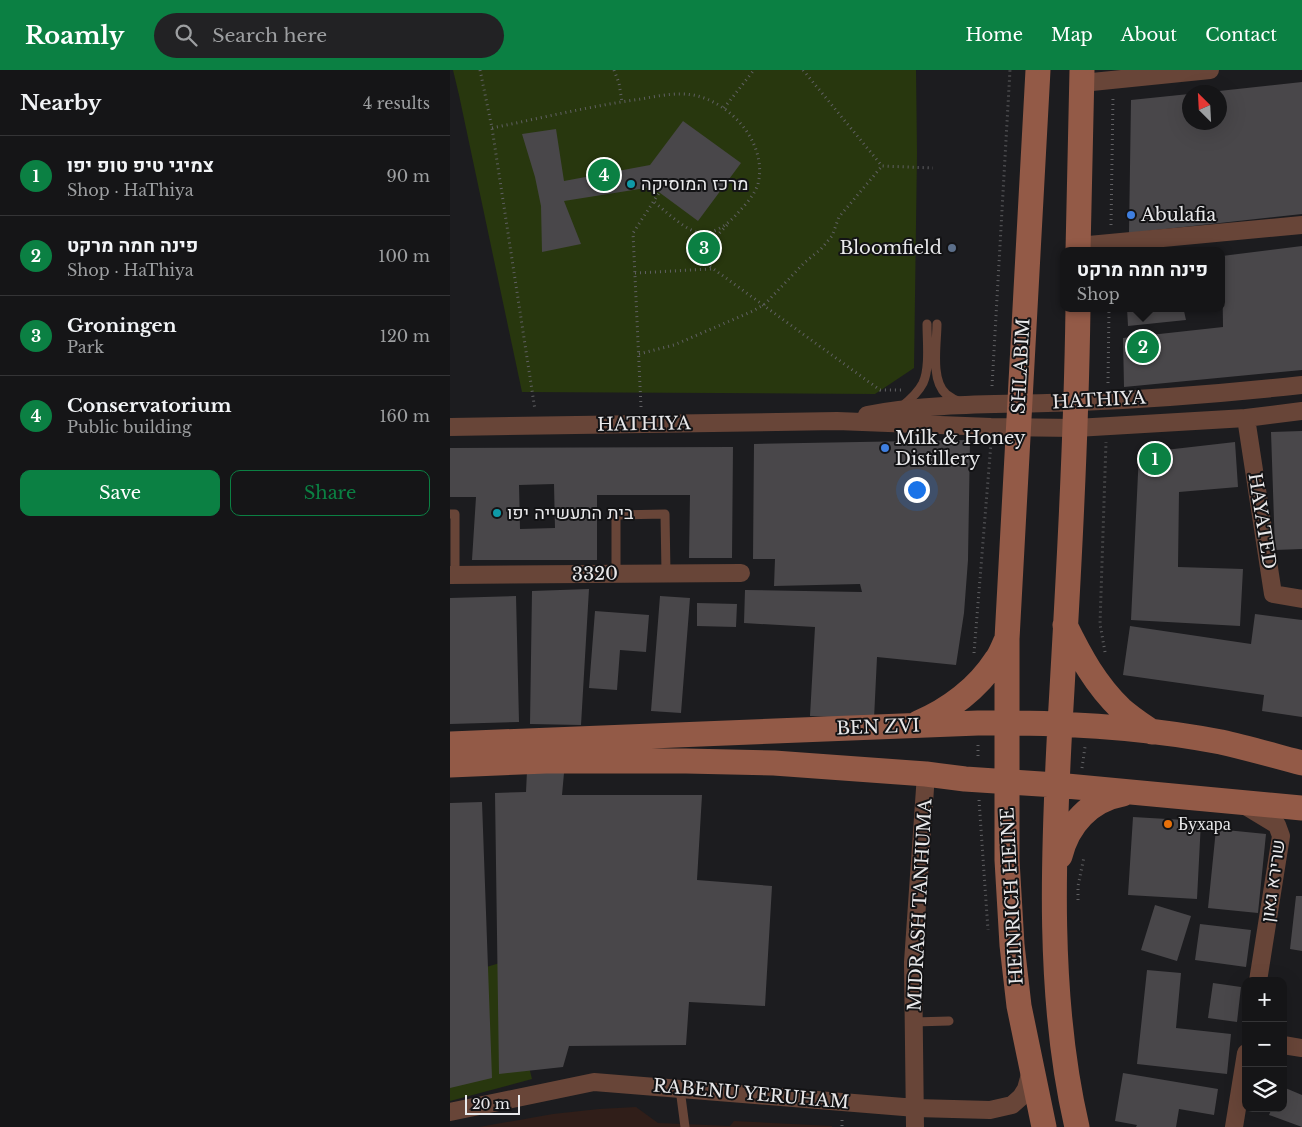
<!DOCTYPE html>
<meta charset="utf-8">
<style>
:root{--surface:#151517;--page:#222224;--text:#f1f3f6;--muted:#9d9fa1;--line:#343436;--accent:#0b8043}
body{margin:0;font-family:"Libre Baskerville",Heebo,serif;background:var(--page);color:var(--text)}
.controls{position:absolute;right:15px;bottom:15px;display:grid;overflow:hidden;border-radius:10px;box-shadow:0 5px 20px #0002}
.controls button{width:45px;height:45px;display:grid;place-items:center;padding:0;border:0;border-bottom:1px solid var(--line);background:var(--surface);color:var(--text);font:25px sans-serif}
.compass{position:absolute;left:732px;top:15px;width:45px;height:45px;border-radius:50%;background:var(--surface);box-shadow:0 5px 20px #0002;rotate:336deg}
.scale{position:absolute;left:15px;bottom:12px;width:55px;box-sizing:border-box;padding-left:5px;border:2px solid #e8e8ea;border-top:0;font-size:14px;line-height:18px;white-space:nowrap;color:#e8e8ea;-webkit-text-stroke:4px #131315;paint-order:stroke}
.you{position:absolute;left:466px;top:419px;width:18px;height:18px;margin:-12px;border:4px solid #fff;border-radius:50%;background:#1a73e8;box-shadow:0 0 0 8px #1a73e833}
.badge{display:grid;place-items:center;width:32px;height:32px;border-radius:50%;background:var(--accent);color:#fff;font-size:16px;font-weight:700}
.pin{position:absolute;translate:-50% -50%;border:2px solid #fff;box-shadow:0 1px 5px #0006}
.popup{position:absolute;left:610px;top:177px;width:165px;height:65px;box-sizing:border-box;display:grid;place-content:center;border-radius:10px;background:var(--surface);filter:drop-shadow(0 1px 4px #0005);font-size:16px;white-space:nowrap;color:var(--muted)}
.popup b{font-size:19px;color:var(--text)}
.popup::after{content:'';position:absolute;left:50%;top:100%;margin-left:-10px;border:10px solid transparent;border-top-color:var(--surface)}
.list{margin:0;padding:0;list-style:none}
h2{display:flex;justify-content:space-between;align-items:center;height:65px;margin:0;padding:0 20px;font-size:21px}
h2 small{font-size:16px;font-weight:400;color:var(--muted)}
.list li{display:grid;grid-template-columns:32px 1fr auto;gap:15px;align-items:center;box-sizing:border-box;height:80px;padding:0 20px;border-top:1px solid var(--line)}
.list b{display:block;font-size:19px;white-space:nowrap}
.list p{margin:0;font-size:16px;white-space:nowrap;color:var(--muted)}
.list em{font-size:16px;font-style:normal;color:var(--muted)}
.actions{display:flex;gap:10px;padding:15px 20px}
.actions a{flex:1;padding:11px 0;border:1px solid var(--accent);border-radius:10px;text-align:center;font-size:18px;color:var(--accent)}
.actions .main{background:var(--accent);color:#fff}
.icon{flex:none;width:28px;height:28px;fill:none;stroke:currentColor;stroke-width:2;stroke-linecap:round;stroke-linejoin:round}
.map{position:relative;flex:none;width:852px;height:1057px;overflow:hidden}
header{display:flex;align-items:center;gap:30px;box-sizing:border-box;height:70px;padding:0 25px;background:var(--accent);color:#fff}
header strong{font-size:24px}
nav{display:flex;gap:28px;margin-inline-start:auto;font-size:18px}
.search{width:350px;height:45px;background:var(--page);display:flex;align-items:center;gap:12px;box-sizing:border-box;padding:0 18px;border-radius:28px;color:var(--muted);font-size:19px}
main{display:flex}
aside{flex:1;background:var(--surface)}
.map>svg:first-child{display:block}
.education{fill:#301e19}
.green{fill:#28370e}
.building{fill:#49474a;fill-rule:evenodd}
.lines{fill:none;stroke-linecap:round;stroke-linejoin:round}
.path{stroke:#606063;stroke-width:3;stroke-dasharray:1 4;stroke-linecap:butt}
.lane{stroke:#684538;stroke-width:9}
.street{stroke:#684538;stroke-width:18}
.secondary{stroke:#935a47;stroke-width:25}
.culture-dot{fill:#0f9aa8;stroke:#131315;stroke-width:2}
.shop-dot{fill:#3f7fe0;stroke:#131315;stroke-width:2}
.service-dot{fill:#5c6f8a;stroke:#131315;stroke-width:2}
.food-dot{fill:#e8710a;stroke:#131315;stroke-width:2}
.labels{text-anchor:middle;stroke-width:4;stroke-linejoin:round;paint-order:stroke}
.poi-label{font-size:18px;fill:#e8e8ea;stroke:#131315;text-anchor:start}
.street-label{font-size:18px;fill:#e8e8ea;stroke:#131315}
</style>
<header>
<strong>Roamly</strong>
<div class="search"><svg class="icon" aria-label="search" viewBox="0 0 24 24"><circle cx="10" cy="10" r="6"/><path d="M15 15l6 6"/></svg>Search here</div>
<nav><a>Home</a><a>Map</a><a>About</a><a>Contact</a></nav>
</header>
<main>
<aside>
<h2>Nearby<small>4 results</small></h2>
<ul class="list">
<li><span class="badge">1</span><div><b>צמיגי טיפ טופ יפו</b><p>Shop · HaThiya</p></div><em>90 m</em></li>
<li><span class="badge">2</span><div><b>פינה חמה מרקט</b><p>Shop · HaThiya</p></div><em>100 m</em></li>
<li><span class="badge">3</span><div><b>Groningen</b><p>Park</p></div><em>120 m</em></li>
<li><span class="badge">4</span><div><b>Conservatorium</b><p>Public building</p></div><em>160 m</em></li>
</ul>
<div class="actions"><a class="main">Save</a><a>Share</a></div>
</aside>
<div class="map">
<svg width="852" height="1057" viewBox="0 0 852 1057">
<rect width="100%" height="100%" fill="#1c1c1f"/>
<path class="education" d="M186 1037 208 1053 280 1056 284 1051 382 1056V1057H29L103 1044 149 1039Z"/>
<path class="green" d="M3 0H466L467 83 464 298 425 324 72 322 9 25Z
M53 892 82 1009 0 1031V908Z"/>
<path class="building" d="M852 12V144L679 163 681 30 739 24V52H769V21Z
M233 51 291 93 248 151 202 117 114 131 131 174 92 182 91 136 85 107 72 64 106 59 114 111 200 95Z
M852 176V300L674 317 673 268 773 257 772 186Z
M677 238H754V240L734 241 736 250 678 256Z
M852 361V479L825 480 821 362Z
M520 370 518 490 514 543 506 595 427 587 424 649 360 646 365 557 294 553 295 520 412 522 410 514 324 516 325 489H303L304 374Z
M785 372 788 417 729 422 728 497 793 499 790 556 681 550 689 383Z
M283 377 282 488H239L240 425H147V490H22L26 427H0V378ZM104 414 105 458 70 459 69 415Z
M139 519 131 655 80 654 82 521Z
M66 526 69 652 0 654V528Z
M210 526 240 528 231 643 201 641Z
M247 533 287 534 286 557 247 556Z
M145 541 199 545 196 582 170 580 167 620 139 618Z
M805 544 852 550V647L812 641 814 625 673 605 680 556 801 574Z
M77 701 114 703 112 725H252L247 810 322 816 315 936 239 932 236 975 119 976 113 997 49 1004 45 723 76 722Z
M32 732 42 1008 0 1018V733Z
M683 747 751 751 747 829 678 825Z
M766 759 816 764 808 843 758 838Z
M846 826H852V881L840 879Z
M705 835 741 846 727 891 691 880Z
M750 854 801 860 796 897 745 890Z
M697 900 731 903 726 958 781 964 777 1004 687 994Z
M763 913 791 917 787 952 758 948Z
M673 1003 768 1019 764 1045 729 1039 726 1057H686L687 1055 665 1051Z
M833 1017 852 1025V1057L819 1045 822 1038H833Z"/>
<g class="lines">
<path class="path" d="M30 0 42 58 85 340
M164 0 169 13 172 32
M353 0 432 96 483 98
M274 38 304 0
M42 58C91 48 141 36 191 29 208 26 226 22 243 25 281 32 318 74 308 114 304 126 294 136 286 145 277 155 264 164 250 163 236 161 214 140 203 131
M277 155 247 187 430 320H451
M661 155 663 26
M185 203 261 199
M189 284 224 275 303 241 315 234 354 193 371 179 382 166 389 147 432 96
M658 313 659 238
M542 316 560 0
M191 337 183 163 209 123
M655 582 650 554 656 372
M524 583 541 373
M528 675V688
M632 698 635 677
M529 730 538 860
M628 830V816L634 787
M392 1050V1057"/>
<path class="lane" d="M487 254C487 273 480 310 496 324 500 327 505 330 510 332
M451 337C460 330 468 323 473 313 480 298 477 271 477 254
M0 444H5V505
M166 504V445L215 444 216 503
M464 952 499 951
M230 1019 235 1057"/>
<path class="street" d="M632 13 760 0
M628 176 852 155
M417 345C487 332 558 335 629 332 703 329 778 323 852 315
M796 348 823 524 852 529
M0 357 387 351 541 357 626 358 796 348 852 341
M0 505 291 503
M794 735 827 755 831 766 808 911
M833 975 852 978
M0 1042 144 1012 466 1038 540 1040 562 1035 571 1027 576 1019 581 1001
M465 1057 463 892 476 704
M784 1057 796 983"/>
<path class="secondary" d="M588 0 557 569V790L562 875 569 936 594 1057
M628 181 632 0
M615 555C630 586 646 615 671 639 680 647 692 655 702 662
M468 653C499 640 528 618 546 590 551 584 553 576 557 569
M0 674 528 653C607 652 693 657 771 672 798 678 825 686 852 693
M0 695 96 691H236L324 693 476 704 515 709 606 715 852 738
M610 786C618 754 640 730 673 724
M627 1057C597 929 603 784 610 654 618 516 626 377 628 238"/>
</g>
<g class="culture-dot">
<circle cx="181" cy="114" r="5"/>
<circle cx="47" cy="443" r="5"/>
</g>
<g class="shop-dot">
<circle cx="681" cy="145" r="5"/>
<circle cx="435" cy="378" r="5"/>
</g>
<circle class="service-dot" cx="502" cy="178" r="5"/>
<circle class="food-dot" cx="718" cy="754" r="5"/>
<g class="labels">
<g class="poi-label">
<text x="191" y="120">מרכז המוסיקה</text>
<text x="691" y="151">Abulafia</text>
<text x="492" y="184" text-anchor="end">Bloomfield</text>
<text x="445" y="374">Milk &amp; Honey<tspan x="445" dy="21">Distillery</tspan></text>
<text x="57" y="449">בית התעשייה יפו</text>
<text x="728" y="760">Бухара</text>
</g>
<g class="street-label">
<text transform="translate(571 296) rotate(-87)" y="6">SHLABIM</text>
<text transform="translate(649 330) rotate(-3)" y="6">HATHIYA</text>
<text transform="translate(194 354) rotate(-1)" y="6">HATHIYA</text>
<text transform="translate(812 451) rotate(81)" y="6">HAYATED</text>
<text transform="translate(145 504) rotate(-1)" y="6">3320</text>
<text transform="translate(428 657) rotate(-2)" y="6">BEN ZVI</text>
<text transform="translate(823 811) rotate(-82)" y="6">שרירא גאון</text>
<text transform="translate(562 826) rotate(-93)" y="6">HEINRICH HEINE</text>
<text transform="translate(470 835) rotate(-87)" y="6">MIDRASH TANHUMA</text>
<text transform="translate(301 1024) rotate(5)" y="6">RABENU YERUHAM</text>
</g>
</g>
</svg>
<div class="controls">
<button>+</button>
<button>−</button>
<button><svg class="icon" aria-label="layers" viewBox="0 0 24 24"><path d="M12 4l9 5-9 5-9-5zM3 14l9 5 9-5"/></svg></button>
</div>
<svg class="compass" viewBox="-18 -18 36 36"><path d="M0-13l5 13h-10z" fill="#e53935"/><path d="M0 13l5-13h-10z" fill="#9d9fa1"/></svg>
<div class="scale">20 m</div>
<div class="you"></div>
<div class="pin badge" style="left:705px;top:389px">1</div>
<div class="pin badge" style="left:693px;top:277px">2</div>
<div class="popup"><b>פינה חמה מרקט</b>Shop</div>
<div class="pin badge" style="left:254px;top:178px">3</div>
<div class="pin badge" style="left:154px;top:105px">4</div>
</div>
</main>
